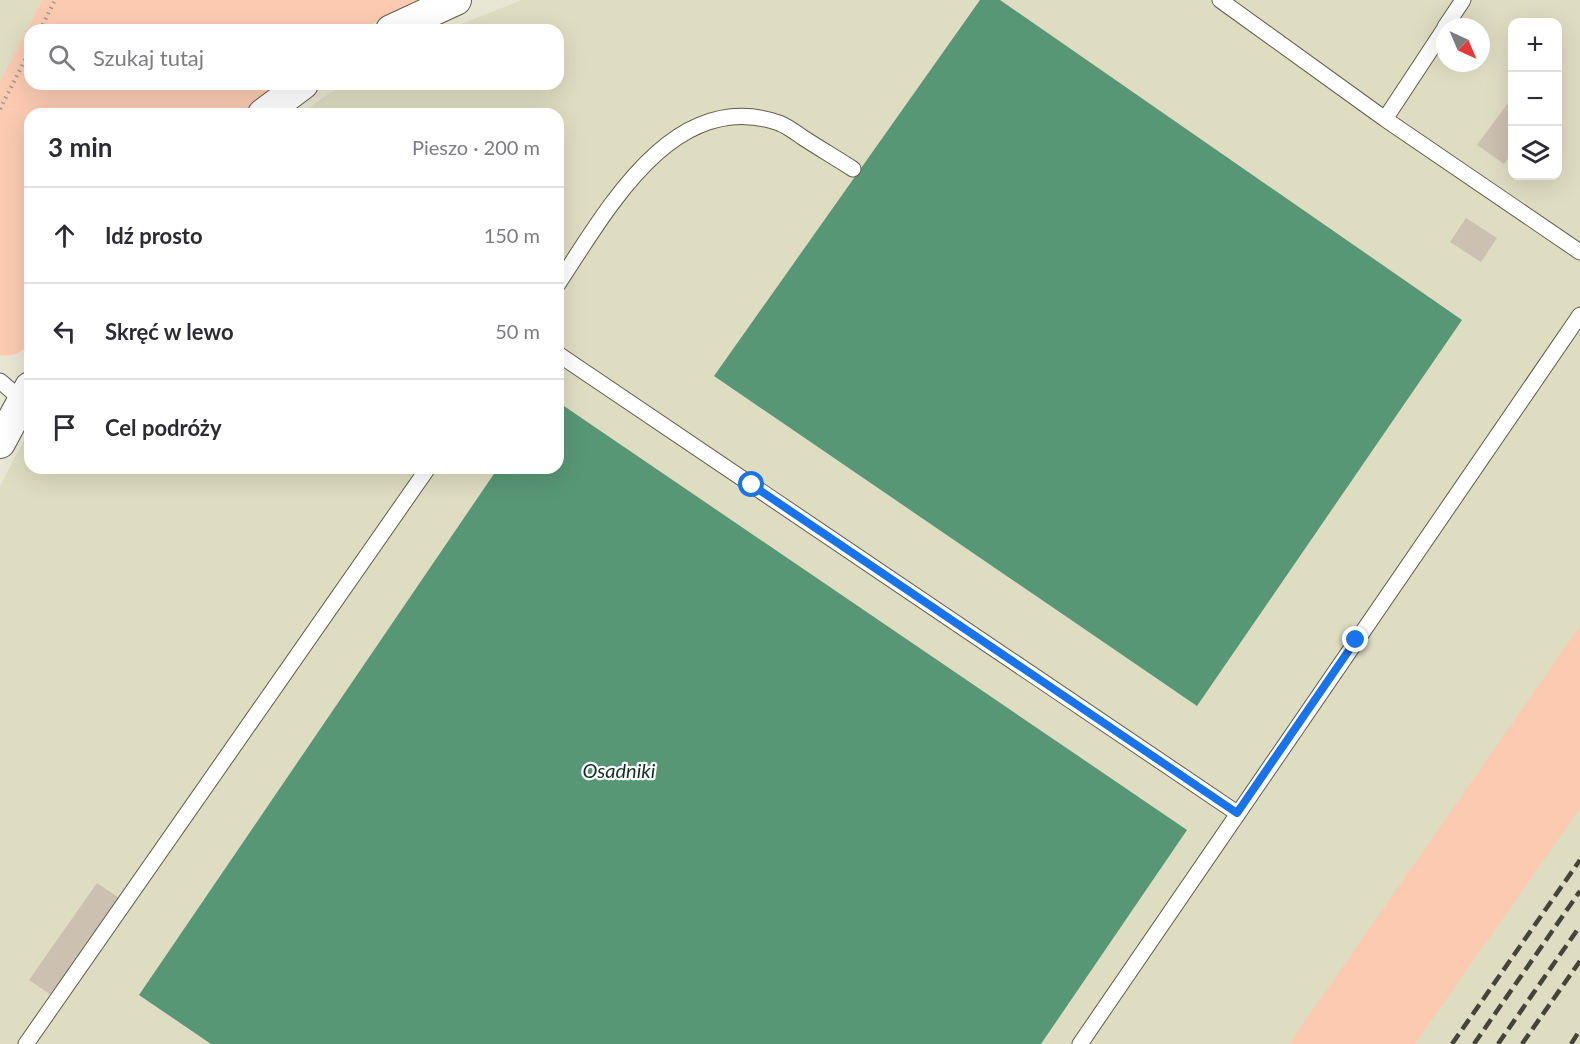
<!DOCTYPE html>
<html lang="pl">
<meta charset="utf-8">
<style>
:root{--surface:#fff;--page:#f2f2f3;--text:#2b2b33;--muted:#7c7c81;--line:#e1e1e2}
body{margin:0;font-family:Lato,sans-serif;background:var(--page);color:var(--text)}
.controls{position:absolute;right:18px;top:18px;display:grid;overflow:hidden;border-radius:12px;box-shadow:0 6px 24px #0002}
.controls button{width:54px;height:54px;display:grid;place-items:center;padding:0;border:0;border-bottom:2px solid var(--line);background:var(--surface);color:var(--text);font:30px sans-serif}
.compass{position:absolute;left:1436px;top:18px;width:54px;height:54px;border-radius:50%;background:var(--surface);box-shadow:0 6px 24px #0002;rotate:136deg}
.stop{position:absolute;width:18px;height:18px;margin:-14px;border:4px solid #1a73e8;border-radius:50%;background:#fff}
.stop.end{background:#1a73e8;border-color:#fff;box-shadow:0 2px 6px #0008}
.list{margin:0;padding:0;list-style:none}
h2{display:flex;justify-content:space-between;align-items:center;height:78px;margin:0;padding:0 24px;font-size:26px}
h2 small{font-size:20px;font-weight:400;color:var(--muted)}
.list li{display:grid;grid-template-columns:39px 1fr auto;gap:18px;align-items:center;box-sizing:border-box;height:96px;padding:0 24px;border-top:2px solid var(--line)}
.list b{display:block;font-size:22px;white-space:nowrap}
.list em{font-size:20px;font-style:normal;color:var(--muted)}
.icon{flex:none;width:33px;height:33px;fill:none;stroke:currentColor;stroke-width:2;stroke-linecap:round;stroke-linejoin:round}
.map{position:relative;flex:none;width:1580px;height:1044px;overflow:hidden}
.search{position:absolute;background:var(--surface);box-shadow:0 6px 24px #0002;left:24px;top:24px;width:540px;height:66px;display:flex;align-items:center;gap:15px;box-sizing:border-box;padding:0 21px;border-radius:18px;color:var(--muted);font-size:22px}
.panel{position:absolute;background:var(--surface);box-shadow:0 6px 24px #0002;left:24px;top:108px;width:540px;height:366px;border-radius:18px}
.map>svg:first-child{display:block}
.built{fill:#dedcc1;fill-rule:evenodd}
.green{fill:#fbcab1}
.water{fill:#589776}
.building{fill:#ccc0b0}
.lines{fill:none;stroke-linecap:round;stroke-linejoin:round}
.lane-casing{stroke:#5f5e4d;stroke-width:17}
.street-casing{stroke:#5f5e4d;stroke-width:32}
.path{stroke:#9b9a8b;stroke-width:4;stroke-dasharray:1.5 4.5;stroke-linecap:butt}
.lane{stroke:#fff;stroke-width:15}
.street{stroke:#fff;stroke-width:30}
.rail{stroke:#45443b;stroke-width:4.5;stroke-dasharray:12 6;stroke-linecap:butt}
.route{stroke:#1a73e8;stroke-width:8}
.labels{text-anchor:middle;stroke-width:4.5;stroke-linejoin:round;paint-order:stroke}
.water-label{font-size:20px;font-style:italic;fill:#133122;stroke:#fff}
</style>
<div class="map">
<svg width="1580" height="1044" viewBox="0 0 1580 1044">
<rect width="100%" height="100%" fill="#e8e7d3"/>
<path class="built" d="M0 0H42L0 82Z
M522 0H1580V1044H0V486L30 429V468H558V114H302L319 100 345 84H558V30H446ZM1512 22H1558V176H1512ZM1445 27H1481V63H1445Z"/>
<path class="green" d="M42 0H422L394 12 362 30H30V84H279L240 114H30V343C22 353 13 357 0 355V82Z
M1580 626V808L1415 1044H1289Z"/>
<path class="water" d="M980 0H1000L1462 320 1197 706 714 376Z
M558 402 1187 830 1041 1044H211L139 995 498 468H558Z"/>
<path class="building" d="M1508 103 1512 106V153L1504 164 1477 145Z
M1466 218 1497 238 1481 262 1450 242Z
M97 883 125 902 57 999 29 980Z"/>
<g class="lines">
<defs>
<path id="lane" d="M1220 0 1385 119 1580 252
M1445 27 1463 0
M1385 119 1445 28
M558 284C606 212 673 86 779 123 787 126 795 132 802 137 819 148 836 158 853 169
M558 354 1237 813
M0 381 22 400
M26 1044 428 468
M1080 1044 1580 315"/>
<path id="street" d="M391 30 456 0
M263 114 303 84
M0 443 30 387"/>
</defs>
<use href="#lane" class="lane-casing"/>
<use href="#street" class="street-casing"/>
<path class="path" d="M40 30 55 0
M0 109 30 50"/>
<use href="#lane" class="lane"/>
<use href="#street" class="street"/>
<path class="rail" d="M1452 1044 1580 860
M1474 1044 1580 891
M1498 1044 1580 926
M1522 1044 1580 961
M1571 1044 1580 1030"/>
</g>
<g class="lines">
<path class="route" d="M752 485 1237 813 1356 640"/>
</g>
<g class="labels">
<g class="water-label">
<text x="619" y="778">Osadniki</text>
</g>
</g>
</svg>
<div class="controls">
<button>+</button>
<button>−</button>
<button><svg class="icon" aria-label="layers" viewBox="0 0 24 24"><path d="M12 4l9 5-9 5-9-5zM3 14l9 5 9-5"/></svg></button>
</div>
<svg class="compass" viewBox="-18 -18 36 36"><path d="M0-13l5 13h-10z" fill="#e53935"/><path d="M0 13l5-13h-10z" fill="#7c7c81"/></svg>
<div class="stop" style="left:752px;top:485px"></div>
<div class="stop end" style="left:1356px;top:640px"></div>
<div class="search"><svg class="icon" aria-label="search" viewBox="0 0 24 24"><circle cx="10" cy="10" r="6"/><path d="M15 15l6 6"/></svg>Szukaj tutaj</div>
<section class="panel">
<h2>3 min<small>Pieszo · 200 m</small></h2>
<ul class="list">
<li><svg class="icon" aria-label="ahead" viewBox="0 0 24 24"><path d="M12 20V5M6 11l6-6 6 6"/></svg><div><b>Idź prosto</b></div><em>150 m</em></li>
<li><svg class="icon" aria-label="left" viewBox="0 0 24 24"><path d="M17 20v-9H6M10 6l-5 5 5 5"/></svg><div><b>Skręć w lewo</b></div><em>50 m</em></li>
<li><svg class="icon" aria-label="arrive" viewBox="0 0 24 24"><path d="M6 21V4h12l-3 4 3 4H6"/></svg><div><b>Cel podróży</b></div></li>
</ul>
</section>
</div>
